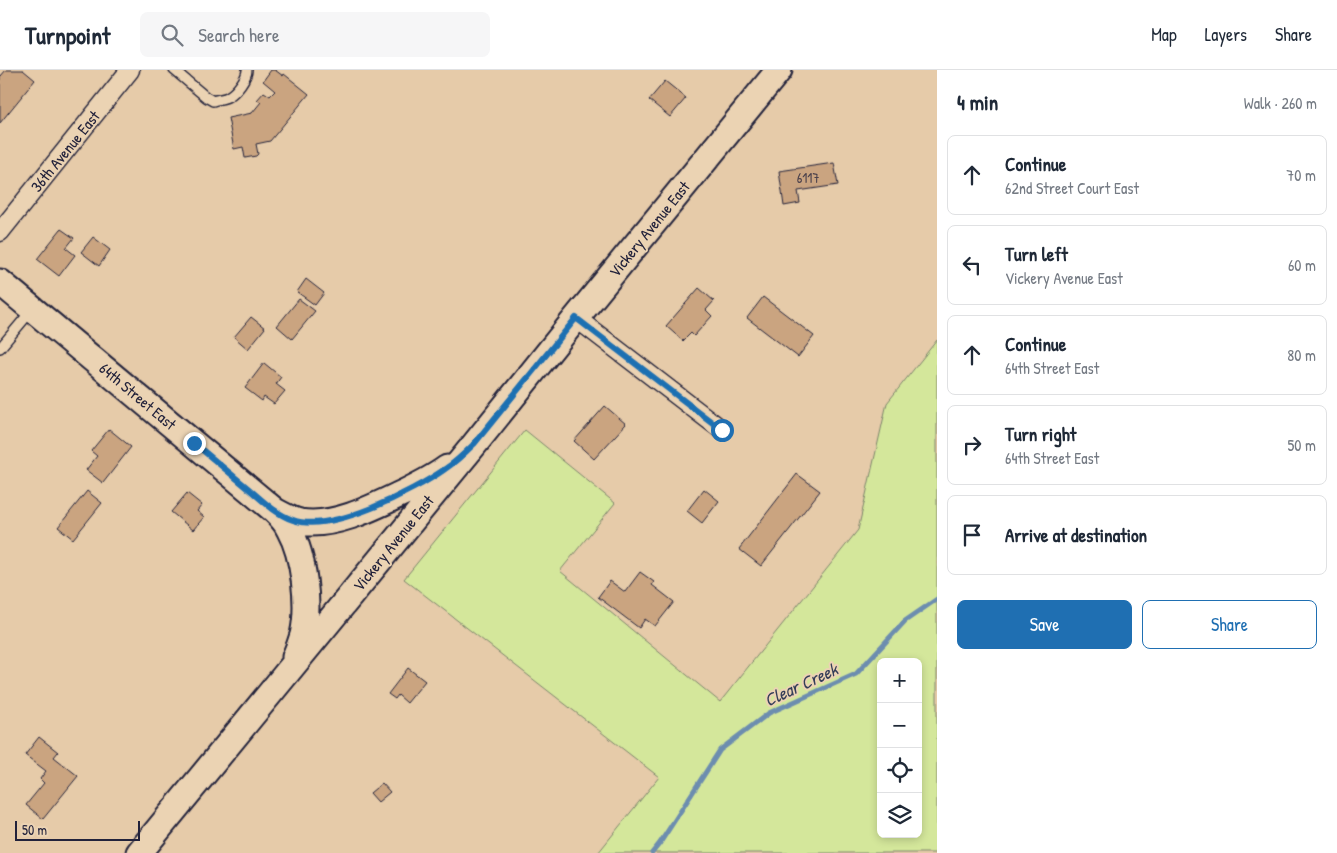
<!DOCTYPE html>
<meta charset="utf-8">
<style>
:root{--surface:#fff;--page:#f6f6f7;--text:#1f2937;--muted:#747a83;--line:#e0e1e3;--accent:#1f6fb2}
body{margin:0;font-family:"Patrick Hand",sans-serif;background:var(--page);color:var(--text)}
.controls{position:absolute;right:15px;bottom:15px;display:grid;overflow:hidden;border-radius:8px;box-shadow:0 2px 8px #0003}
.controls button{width:45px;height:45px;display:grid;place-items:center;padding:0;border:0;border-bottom:1px solid var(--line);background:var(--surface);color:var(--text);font:25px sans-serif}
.scale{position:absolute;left:15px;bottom:12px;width:125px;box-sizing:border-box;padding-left:5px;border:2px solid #22223b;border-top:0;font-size:14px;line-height:18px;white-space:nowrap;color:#22223b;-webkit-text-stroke:4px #ebd3b3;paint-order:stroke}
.stop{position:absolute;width:15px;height:15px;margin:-11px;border:4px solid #1f6fb2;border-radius:50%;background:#fff}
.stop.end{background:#1f6fb2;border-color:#fff;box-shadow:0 1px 5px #0008}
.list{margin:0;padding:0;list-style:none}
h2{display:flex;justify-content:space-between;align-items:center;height:65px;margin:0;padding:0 20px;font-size:21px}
h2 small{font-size:16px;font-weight:400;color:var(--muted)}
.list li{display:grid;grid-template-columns:32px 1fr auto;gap:15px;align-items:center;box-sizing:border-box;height:80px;margin:0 10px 10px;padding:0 10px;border:1px solid var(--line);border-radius:8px}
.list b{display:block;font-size:19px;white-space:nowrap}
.list p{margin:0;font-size:16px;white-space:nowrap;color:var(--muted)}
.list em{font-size:16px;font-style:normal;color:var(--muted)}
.actions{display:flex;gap:10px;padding:15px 20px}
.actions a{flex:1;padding:11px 0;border:1px solid var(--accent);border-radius:8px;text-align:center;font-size:18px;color:var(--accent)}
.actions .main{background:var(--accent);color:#fff}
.icon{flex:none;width:28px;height:28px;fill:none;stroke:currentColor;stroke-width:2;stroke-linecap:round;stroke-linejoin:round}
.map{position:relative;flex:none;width:937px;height:783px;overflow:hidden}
header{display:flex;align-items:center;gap:30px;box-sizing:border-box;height:70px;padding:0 25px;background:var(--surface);border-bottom:1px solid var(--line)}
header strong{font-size:24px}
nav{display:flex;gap:28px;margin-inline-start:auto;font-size:18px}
.search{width:350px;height:45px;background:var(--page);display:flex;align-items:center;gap:12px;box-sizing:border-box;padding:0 18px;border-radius:8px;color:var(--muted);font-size:19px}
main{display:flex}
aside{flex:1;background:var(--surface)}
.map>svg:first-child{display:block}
.green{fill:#d4e79b;stroke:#7b846b;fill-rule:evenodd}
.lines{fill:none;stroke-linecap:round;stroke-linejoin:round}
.stream{stroke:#6c8daf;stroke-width:5}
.building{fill:#caa480;stroke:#22223b}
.lane-casing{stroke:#22223b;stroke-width:12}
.street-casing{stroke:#22223b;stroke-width:21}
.secondary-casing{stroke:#22223b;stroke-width:29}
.lane{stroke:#ebd3b3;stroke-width:9}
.street{stroke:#ebd3b3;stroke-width:18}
.secondary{stroke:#ebd3b3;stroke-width:25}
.route{stroke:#1f6fb2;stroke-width:6}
.labels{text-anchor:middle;stroke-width:4;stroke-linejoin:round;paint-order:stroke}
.number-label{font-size:14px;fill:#4c424c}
.street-label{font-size:16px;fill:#22223b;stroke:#ebd3b3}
.water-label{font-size:18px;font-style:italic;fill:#353d58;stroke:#ebd3b3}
</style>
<header>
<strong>Turnpoint</strong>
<div class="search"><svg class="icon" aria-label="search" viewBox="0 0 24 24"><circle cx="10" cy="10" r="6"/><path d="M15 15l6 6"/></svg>Search here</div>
<nav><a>Map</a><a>Layers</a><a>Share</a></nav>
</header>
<main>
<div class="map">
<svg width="937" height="783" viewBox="0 0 937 783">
<rect width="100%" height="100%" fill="#e6cba9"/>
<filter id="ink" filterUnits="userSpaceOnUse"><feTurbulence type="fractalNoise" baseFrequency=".02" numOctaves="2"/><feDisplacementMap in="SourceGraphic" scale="10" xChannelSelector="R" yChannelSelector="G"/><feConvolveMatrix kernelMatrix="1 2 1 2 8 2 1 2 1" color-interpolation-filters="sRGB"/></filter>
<g filter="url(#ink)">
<path class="green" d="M937 270V783H598L659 707 404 509 525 360 615 433 560 501 720 632 858 460 887 333ZM881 592H918V764H881Z"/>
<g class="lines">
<path class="stream" d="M652 783 660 773 720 680 769 643 856 604 905 551 937 529"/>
</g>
<path class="building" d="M6 0H23L35 10 0 53V7Z
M271 0H275L283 6 284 4 309 24 270 71 256 74 258 84 256 86 245 88 243 77 234 79 228 48 252 43 261 32 257 30 264 22 270 26 275 21 263 11Z
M665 11 686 28 670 47 649 30Z
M834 93 838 115 798 121 800 133 784 136 779 101Z
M61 159 74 168 66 178 75 185 59 206 37 189Z
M93 167 110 180 99 196 81 182Z
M306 209 324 223 315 235 297 222Z
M699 218 714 231 706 240 712 246 694 266 691 263 683 271 666 256Z
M763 227 814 266 798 287 747 248Z
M299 229 315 241 292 269 277 256Z
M251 247 265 258 248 279 234 267Z
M264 293 281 307 276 314 285 321 274 334 264 327 262 331 245 318Z
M605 336 626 354 594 389 574 371Z
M109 359 131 377 103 413 86 400 97 386 91 381Z
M797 404 820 421 761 496 739 479Z
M704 419 719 431 702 453 687 441Z
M87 421 102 433 73 469 58 457Z
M187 423 202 435 197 441 204 447 193 460 171 442Z
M640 502 654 512 652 515 674 532 655 556 645 549 639 558 598 527 610 511 625 522Z
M408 598 425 611 407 633 398 625 395 629 388 624Z
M39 667 58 682 54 687 78 706 43 749 26 735 44 713 40 709 46 701 25 685Z
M382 713 390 722 378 732 370 723Z"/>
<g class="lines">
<defs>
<path id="lane" d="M174 0 206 27 213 31C218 29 225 29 229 26 236 22 247 8 247 0
M0 278 31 241"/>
<path id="street" d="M0 162 130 0
M576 248 722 360"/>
<path id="secondary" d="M0 212 275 441C280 446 286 452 289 459 304 486 310 535 303 565 301 572 298 580 295 587
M275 441C283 445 291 450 300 452 335 458 376 436 407 421 421 414 435 407 447 398
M139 783 474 375 576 248 779 0"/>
</defs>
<use href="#lane" class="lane-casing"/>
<use href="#street" class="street-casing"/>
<use href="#secondary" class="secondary-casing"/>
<use href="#lane" class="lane"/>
<use href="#street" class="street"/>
<use href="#secondary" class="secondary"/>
</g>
</g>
<g class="lines" filter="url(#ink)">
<path class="route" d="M194 373C212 388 231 404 249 419 263 431 276 444 293 450 331 464 414 421 445 399 456 392 465 383 474 374L576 248 722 360"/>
</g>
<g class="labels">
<g class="number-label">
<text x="808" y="113">6117</text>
</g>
<g class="street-label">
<text transform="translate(65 81) rotate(-51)" y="6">36th Avenue East</text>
<text transform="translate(649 159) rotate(-51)" y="6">Vickery Avenue East</text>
<text transform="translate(138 326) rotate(40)" y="6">64th Street East</text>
<text transform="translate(393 473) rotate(-51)" y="6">Vickery Avenue East</text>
</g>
<g class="water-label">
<text transform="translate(801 615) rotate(-25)" y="6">Clear Creek</text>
</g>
</g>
</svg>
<div class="controls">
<button>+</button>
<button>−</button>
<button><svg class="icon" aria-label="locate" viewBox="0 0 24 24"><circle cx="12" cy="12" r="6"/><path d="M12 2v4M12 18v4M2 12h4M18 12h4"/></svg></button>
<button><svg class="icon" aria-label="layers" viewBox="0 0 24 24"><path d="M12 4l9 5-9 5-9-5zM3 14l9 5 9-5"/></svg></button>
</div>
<div class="scale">50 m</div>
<div class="stop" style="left:722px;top:360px"></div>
<div class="stop end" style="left:194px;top:373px"></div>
</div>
<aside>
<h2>4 min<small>Walk · 260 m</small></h2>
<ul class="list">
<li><svg class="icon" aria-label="ahead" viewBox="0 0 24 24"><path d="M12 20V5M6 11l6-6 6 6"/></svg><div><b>Continue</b><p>62nd Street Court East</p></div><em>70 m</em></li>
<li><svg class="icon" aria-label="left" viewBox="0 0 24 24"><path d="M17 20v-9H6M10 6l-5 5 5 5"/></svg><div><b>Turn left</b><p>Vickery Avenue East</p></div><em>60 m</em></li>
<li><svg class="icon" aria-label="ahead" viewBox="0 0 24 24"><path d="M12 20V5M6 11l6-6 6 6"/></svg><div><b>Continue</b><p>64th Street East</p></div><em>80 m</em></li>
<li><svg class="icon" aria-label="right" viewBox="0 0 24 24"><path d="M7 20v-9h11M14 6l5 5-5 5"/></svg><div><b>Turn right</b><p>64th Street East</p></div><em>50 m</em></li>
<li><svg class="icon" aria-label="arrive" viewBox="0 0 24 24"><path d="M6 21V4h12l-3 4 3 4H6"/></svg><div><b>Arrive at destination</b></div></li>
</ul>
<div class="actions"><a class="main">Save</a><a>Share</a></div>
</aside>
</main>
